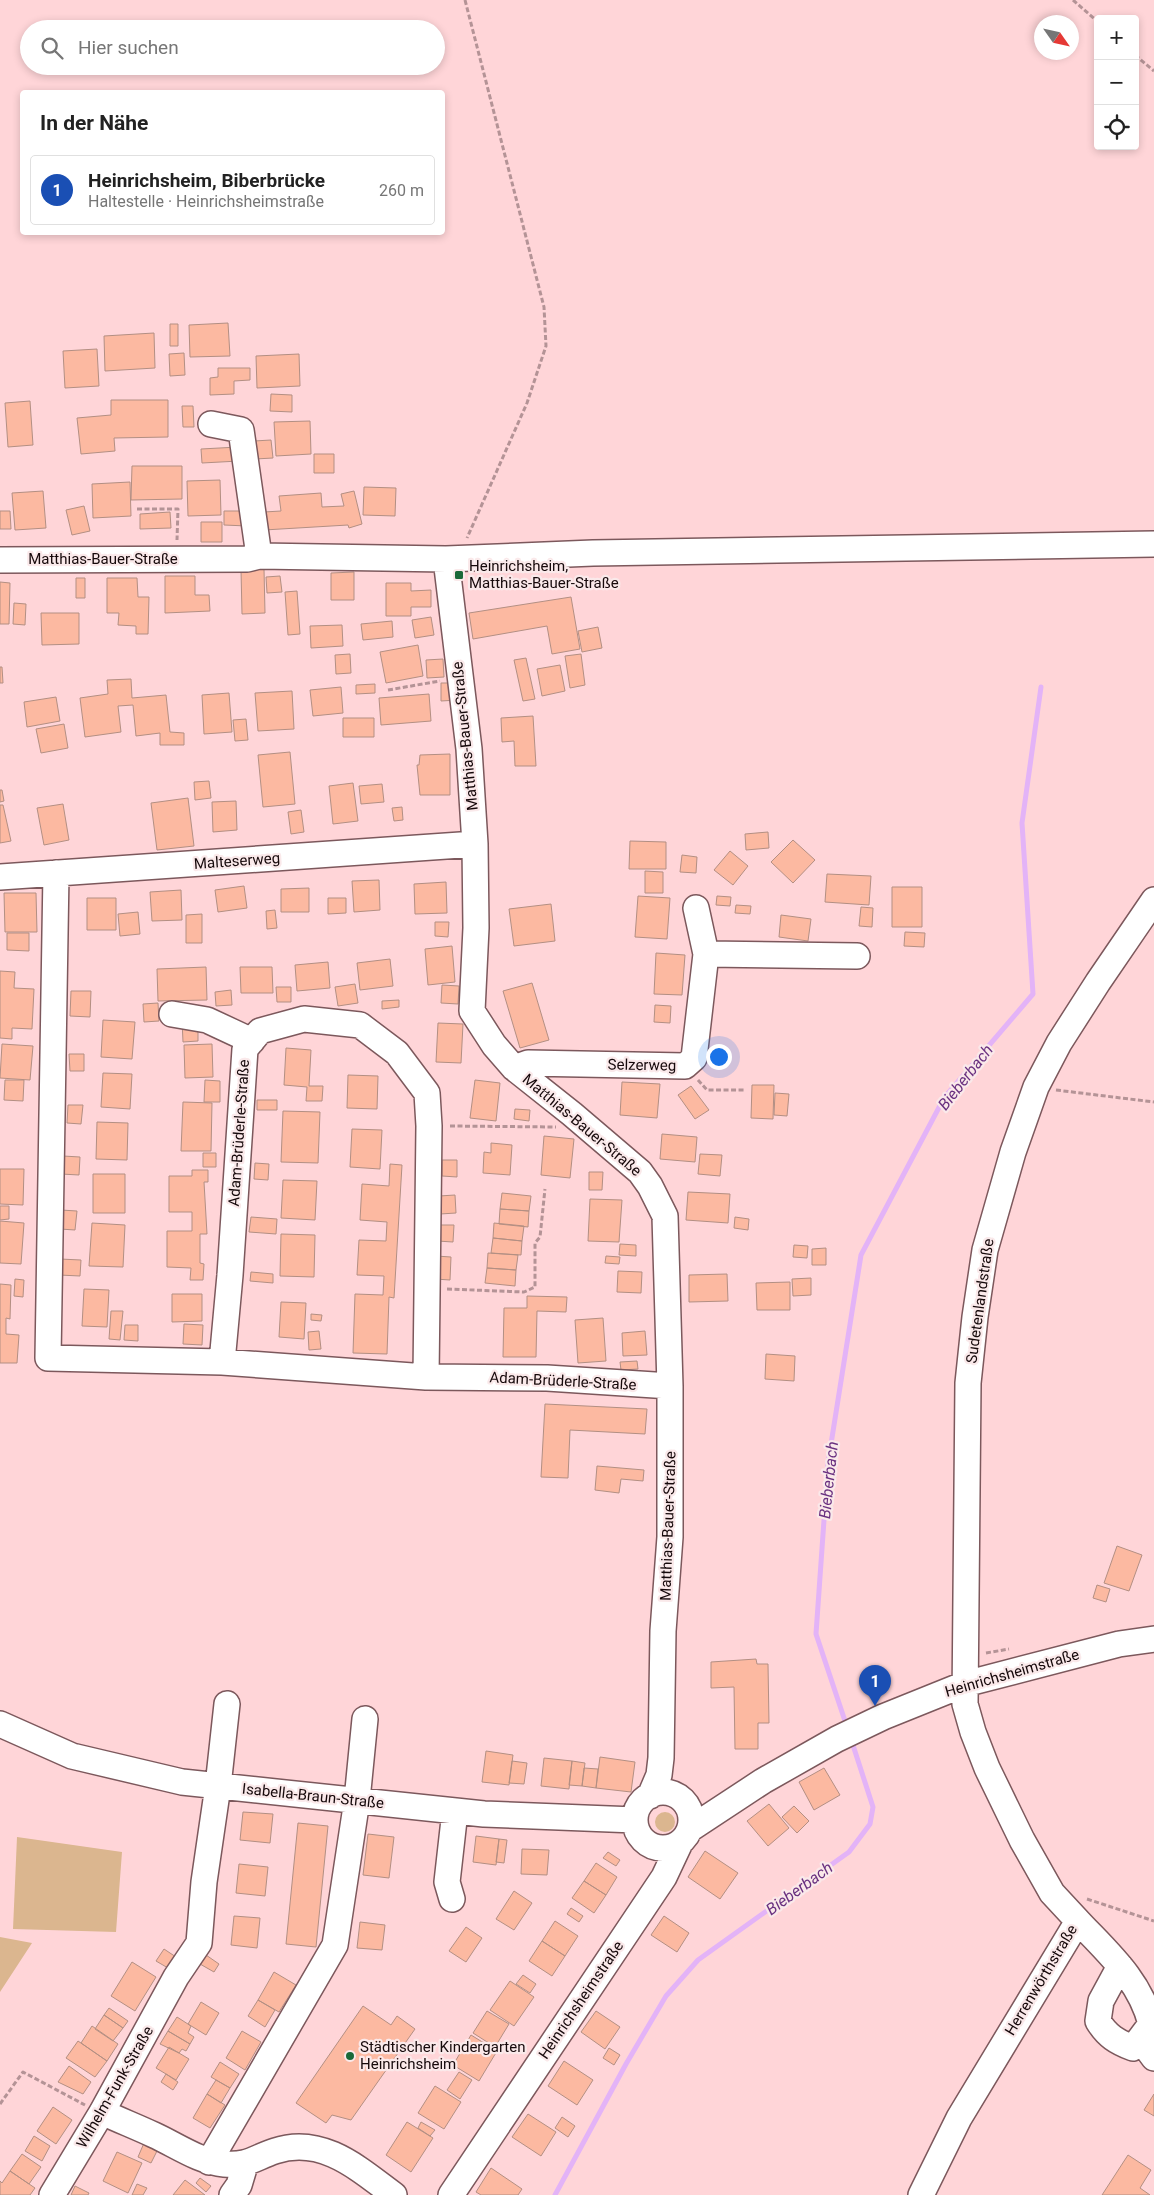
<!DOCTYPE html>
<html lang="de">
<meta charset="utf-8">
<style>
:root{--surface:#fff;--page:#f6f6f6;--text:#222;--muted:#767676;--line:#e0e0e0;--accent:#7c3aed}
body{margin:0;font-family:Roboto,sans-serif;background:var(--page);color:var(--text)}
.controls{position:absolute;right:15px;top:15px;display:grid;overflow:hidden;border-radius:5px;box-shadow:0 2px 8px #0003}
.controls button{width:45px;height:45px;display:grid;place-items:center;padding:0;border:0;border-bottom:1px solid var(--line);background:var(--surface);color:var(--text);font:25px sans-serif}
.compass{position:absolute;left:1034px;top:15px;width:45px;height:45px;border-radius:50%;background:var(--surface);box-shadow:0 2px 8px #0003;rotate:124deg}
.you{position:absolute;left:718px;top:1056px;width:18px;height:18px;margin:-12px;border:4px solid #fff;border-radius:50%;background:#1a73e8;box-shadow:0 0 0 8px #1a73e833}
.badge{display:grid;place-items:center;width:32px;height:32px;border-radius:50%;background:var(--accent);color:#fff;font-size:16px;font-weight:700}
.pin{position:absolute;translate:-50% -41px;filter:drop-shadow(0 1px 2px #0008)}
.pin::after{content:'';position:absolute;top:26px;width:18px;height:15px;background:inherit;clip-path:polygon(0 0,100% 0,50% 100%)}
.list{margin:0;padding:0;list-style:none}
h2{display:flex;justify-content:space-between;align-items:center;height:65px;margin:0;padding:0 20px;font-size:21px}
h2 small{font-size:16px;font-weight:400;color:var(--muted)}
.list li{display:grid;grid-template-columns:32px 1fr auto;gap:15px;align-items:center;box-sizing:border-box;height:70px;margin:0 10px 10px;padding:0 10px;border:1px solid var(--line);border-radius:5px}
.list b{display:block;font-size:19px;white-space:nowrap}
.list p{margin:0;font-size:16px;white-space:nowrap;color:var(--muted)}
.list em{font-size:16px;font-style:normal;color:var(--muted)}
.icon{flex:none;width:28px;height:28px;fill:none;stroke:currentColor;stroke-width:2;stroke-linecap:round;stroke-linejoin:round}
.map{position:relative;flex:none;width:1154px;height:2195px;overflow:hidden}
.search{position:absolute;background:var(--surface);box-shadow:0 2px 8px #0003;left:20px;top:20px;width:425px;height:55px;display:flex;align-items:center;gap:12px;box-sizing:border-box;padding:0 18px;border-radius:28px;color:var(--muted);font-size:19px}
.panel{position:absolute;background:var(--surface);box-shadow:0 2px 8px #0003;left:20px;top:90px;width:425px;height:145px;border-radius:5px}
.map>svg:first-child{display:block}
.green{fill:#dbb68f}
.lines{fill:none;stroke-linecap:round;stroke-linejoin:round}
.stream{stroke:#e3b3f7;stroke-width:5}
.building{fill:#fcb9a1;stroke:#b38f83}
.minor-casing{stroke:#7c585c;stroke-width:28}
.path{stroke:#b49396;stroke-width:3;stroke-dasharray:5 2.5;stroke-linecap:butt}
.minor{stroke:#fff;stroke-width:25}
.poi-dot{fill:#1a6939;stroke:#fae9ea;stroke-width:2}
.labels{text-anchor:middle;stroke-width:4.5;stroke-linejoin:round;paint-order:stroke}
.street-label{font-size:15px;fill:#16090b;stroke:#fae9ea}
.poi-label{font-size:15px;fill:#16090b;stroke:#fae9ea;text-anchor:start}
.water-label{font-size:16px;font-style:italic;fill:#6a3180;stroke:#fae9ea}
</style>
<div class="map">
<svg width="1154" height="2195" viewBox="0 0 1154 2195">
<rect width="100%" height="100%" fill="#ffd5d8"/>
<path class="green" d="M655 1822a10 10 0 1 1 20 0a10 10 0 1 1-20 0Z
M17 1837 122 1852 116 1932 13 1929Z
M0 1937 32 1943 0 1992Z"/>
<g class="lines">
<path class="stream" d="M847 1727 816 1634 828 1463 861 1255 944 1098 1033 994 1022 823 1041 687
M555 2195 626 2064 666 1996 698 1960 849 1852 870 1824 873 1807 851 1739"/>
</g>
<path class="building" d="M228 323 230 356 190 357 189 325Z
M170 324H178V346H170Z
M154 333 155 368 105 371 104 336Z
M97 349 99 386 65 388 63 351Z
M184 353 185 375 170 376 169 354Z
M299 354 300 386 257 388 256 356Z
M218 368H250V380L234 381V394L210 395V378L218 377Z
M271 394 292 395V412L270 411Z
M111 400H168V437L114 438 115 451 81 454 77 418 111 415Z
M30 401 33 445 8 447 5 403Z
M182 406H193L194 427H183Z
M310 421 311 454 276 456 274 422Z
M271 440 273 458 255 459 254 441Z
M238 447 239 461 202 463 201 449Z
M314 454H334V473H314Z
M132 466H182V499L131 500Z
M220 480 221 515 188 516 187 481Z
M130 482 131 516 93 518 92 484Z
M364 487 396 488 395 516 363 515Z
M43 491 46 528 15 530 12 493Z
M354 491 362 524 349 528 348 525 264 530V512L281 511 279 496 321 493 322 507 344 506 341 494Z
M84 506 90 531 72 535 66 510Z
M0 511H10L11 529H0Z
M224 511H247V526L224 525Z
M170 512 171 528 140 529V514Z
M201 522H222V542H201Z
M264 569 265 613 242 614 241 570Z
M354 572V600H331V573Z
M165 576H195V595H209L210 611 165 613Z
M280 576 282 592 267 593 266 577Z
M76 578H85V598H76Z
M107 578H137L138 597H149L148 634H136V626L118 625 119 613H107Z
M0 582 10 583 9 624H0Z
M386 583H411V591L431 590V607H411V616H386Z
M297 591 300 634 288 635 285 592Z
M571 597 580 649 552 654 547 626 473 639 469 613Z
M14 603 26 604 25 625 13 624Z
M41 613H79V644L42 645Z
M431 617 434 635 415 638 412 620Z
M392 621 393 637 363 640 361 624Z
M342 625 343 646 311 648 310 626Z
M598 627 602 648 582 652 578 631Z
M418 645 423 676 386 683 380 652Z
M350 654 351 673 336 674 335 655Z
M581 654 585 685 570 688 565 656Z
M526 658 535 699 523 701 514 660Z
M443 659 444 677 427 678 426 660Z
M560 665 565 691 542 696 537 669Z
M0 667H2L3 683H0Z
M131 679 132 698 166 695 170 732 184 733V745H160V733L136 736 133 705 118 706 121 732 85 737 80 698 108 694 107 680Z
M441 683H458V700L441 701Z
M375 684V693L356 694V685Z
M341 687 343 713 313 716 310 690Z
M292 691 294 729 258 731 255 693Z
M229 693 232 732 204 734 202 695Z
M429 694 431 721 381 725 379 698Z
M56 697 60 721 27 727 24 702Z
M533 716 536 766H515L514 741 502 742 501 718Z
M343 718H374V737H343Z
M246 719 248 740 235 741 233 720Z
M64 724 68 748 41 753 36 729Z
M290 752 295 804 263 807 258 755Z
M450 754V795H420L417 765H419L420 755Z
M209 781 211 798 195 800 194 782Z
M353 783 358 821 333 824 329 786Z
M382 784 384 802 361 804 359 786Z
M0 790H2L4 801 0 802Z
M188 798 194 846 157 850 151 803Z
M236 801 237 830 213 832 212 802Z
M63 804 69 840 44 845 37 808Z
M0 805H3L11 841 0 843Z
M402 807 403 820 394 821 392 808Z
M301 810 304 832 291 834 288 812Z
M768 832 769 848 746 850 745 834Z
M793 840 815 860 793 883 771 862Z
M630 841 666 842V869H629Z
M730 851 748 866 733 885 714 870Z
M682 855 697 857 696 873 680 872Z
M645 871 663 872V893H645Z
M827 874 871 876 869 905 825 902Z
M379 880 380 910 354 912 352 881Z
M446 882 447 913 415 914 414 884Z
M244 886 247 908 218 912 215 890Z
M892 887H922V927H892Z
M309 888V912H281V889Z
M181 890 182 920 152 921 150 892Z
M4 893H36L37 932H5Z
M638 896 670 898 667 939 635 937Z
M717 896 731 897 730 906 716 905Z
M87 898H116V930H87Z
M328 898H346V913L328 914Z
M551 904 555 941 514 946 509 909Z
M736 905 751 906 750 914 735 913Z
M861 907 873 908 872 927 859 926Z
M275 910 277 928 267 929 266 911Z
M138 912 140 934 120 936 118 914Z
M202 914V943H186V915Z
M781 915 811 919 808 941 779 937Z
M435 922H449L448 937 435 936Z
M905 932 925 933 924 947 904 946Z
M7 933H29V951L7 950Z
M452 946 455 982 428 985 425 949Z
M656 953 685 955 682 995 654 994Z
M390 959 393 986 360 990 357 963Z
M328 962 330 988 297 991 295 965Z
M206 967 207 1000 158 1001 157 969Z
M240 967H272L273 993H241Z
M0 971 15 972 14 988 34 989 32 1029 12 1028V1039L0 1038Z
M532 983 549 1040 520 1048 503 991Z
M355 984 358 1003 338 1006 335 987Z
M442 985 459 986 458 1004 441 1003Z
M276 987H291V1002H277Z
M231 990 232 1005 216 1006 215 992Z
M71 991H91L90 1017 70 1016Z
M399 1000V1007L382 1009V1001Z
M158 1003 159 1021 144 1022 143 1004Z
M655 1005 671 1006 670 1023 654 1022Z
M103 1020 135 1022 132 1059 101 1057Z
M182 1020H198V1041L183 1042Z
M438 1023 463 1024 461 1063 436 1062Z
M2 1044 33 1046 30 1080 0 1078Z
M212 1044 213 1077 185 1078 184 1045Z
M286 1048 311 1050 309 1086H323L322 1101H306L307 1087 284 1085Z
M69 1054H84V1071H70Z
M103 1073 132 1074 130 1109 101 1107Z
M348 1075 378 1076 377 1109 347 1108Z
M5 1080H24L23 1101 4 1100Z
M205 1080 220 1081V1102H204Z
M475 1080 500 1083 496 1121 470 1118Z
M622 1082 660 1084 657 1118 620 1115Z
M752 1085H774L773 1119 751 1118Z
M691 1086 709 1110 695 1119 678 1095Z
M775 1093 789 1094 787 1116 774 1115Z
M257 1100H277V1110H257Z
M183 1102 212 1103 211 1151H181Z
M68 1105H83L81 1124 67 1123Z
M515 1109 530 1110 529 1121 514 1119Z
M283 1111 320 1112 318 1163 281 1162Z
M97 1122 128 1123 127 1160 96 1159Z
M352 1129 382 1130 380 1169 350 1167Z
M662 1134 697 1137 695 1162 660 1159Z
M544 1136 574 1139 570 1178 541 1175Z
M491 1143 512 1145 510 1175 483 1173 484 1152 491 1153Z
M203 1153H216V1167H203Z
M700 1154 722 1155 720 1176 698 1174Z
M63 1156 80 1157 79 1175 61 1174Z
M442 1160H457V1177L442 1176Z
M255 1163 269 1164 268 1180 254 1179Z
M390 1164 402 1165 394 1298 389 1297 387 1354 353 1353 355 1294 383 1295 384 1276 357 1275 359 1240 386 1241 387 1222 360 1220 362 1184 389 1186Z
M0 1169H24L23 1205 0 1204Z
M192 1170H208V1182H204L207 1234H200V1263L204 1264 203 1280H190L191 1268 167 1267V1231H192V1212H169V1176H192Z
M589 1172H603L602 1190H589Z
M93 1174H125V1213H93Z
M283 1180 317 1181 315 1220 281 1218Z
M688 1192 730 1194 728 1223 686 1220Z
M502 1193 531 1196 529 1211 500 1209Z
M455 1195 456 1213 440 1214 439 1196Z
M590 1199 622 1200 619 1242 588 1241Z
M0 1206H9V1219L0 1220Z
M500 1209 529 1211 528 1227 499 1224Z
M61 1210 77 1211 75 1230 60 1229Z
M251 1217 277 1219 276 1234 249 1232Z
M735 1217 749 1219 748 1230 734 1228Z
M0 1221 24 1223 21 1264 0 1263Z
M92 1223 125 1225 123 1267 89 1266Z
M494 1223 524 1226 522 1241 493 1238Z
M438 1225H454L453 1242 437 1241Z
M281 1234 315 1235 314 1277 280 1276Z
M493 1238 522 1241 521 1255 491 1253Z
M620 1244 636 1245V1256L619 1255Z
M794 1245 808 1246 807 1258 793 1257Z
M826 1248V1265H812V1249Z
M488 1253 518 1255 516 1270 487 1268Z
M436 1256 451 1257 450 1280 435 1279Z
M606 1256 620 1257 619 1264 605 1263Z
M60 1259 81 1260 80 1276 59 1275Z
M487 1268 516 1270 515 1286 485 1283Z
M618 1271 642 1272 641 1293 617 1292Z
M251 1272 273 1274V1283L250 1281Z
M727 1274 728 1301 689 1302V1275Z
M811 1278V1295L793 1296 792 1279Z
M15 1279 24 1280 23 1297 14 1296Z
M790 1282V1310H757L756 1283Z
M0 1284 11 1285 10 1319 6 1318V1334L19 1335 17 1363H0Z
M84 1289 109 1290 107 1327 82 1326Z
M172 1294H202V1321L172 1322Z
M527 1296 567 1297 566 1312 537 1311 536 1357H503L504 1308H527Z
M281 1302 306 1303 304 1339 279 1337Z
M111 1311H123L120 1340 109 1339Z
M311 1314 322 1315 321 1321 311 1320Z
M603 1318 606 1361 578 1363 575 1320Z
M184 1324 203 1325 202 1345 183 1344Z
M125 1325H138V1341L124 1340Z
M319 1331 321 1349 309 1350 308 1332Z
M645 1331 647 1355 623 1356 622 1333Z
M766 1354 795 1356 794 1381 765 1379Z
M637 1361 638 1369 621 1370 620 1362Z
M545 1404 647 1409 645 1434 570 1430 568 1478 541 1477Z
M597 1466 644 1470 643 1481 621 1479 619 1493 595 1490Z
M1117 1546 1142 1555 1129 1591 1104 1583Z
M1097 1585 1110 1589 1106 1602 1093 1598Z
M756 1659 757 1664H768L769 1723H758V1749H735L734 1687 711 1688V1662Z
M486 1751 513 1755 509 1785 482 1782Z
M600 1757 635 1762 631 1792 596 1788Z
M544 1758 572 1761 569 1789 541 1786Z
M512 1761 527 1763 524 1784 509 1783Z
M572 1761 585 1763 582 1786 569 1785Z
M584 1768 598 1769 596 1788 582 1786Z
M824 1768 840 1795 814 1810 799 1782Z
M769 1804 789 1828 768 1846 747 1821Z
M794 1806 809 1821 797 1833 782 1817Z
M243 1812 273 1814 270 1843 240 1840Z
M298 1823 328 1826 316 1947 286 1944Z
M368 1834 394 1837 389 1878 363 1875Z
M476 1836 499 1839 496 1865 473 1862Z
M499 1839 507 1840 504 1863 496 1862Z
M522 1849 549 1850 547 1875 521 1874Z
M705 1851 738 1873 720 1899 688 1877Z
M608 1852 620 1860 616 1866 603 1858Z
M596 1863 617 1877 606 1895 584 1881Z
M239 1864 268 1867 265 1896 236 1893Z
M584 1881 606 1895 594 1913 572 1898Z
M514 1891 532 1903 514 1930 496 1919Z
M571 1908 583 1916 579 1922 567 1914Z
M234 1916 260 1918 257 1948 231 1945Z
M664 1916 689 1933 677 1952 651 1935Z
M555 1921 578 1936 565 1956 542 1941Z
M360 1922 385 1925 382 1950 357 1948Z
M466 1927 482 1938 466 1962 449 1951Z
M542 1941 565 1956 552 1976 529 1961Z
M164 1949 176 1957 168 1968 156 1961Z
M206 1955 219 1964 214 1972 200 1964Z
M132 1962 156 1977 135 2011 111 1996Z
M274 1972 296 1985 279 2012 258 2000Z
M523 1975 536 1984 530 1993 516 1984Z
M510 1981 534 1997 514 2026 490 2010Z
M258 2000 275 2010 265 2027 248 2016Z
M201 2002 219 2013 206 2035 188 2024Z
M363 2006 391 2025 397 2016 415 2029 351 2120 332 2115 326 2123 296 2103Z
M109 2008 128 2021 123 2028 104 2015Z
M487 2011 509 2024 495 2047 473 2033Z
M596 2011 620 2027 605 2049 581 2032Z
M104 2015 123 2028 113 2041 95 2029Z
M177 2017 191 2026 188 2033 194 2037 190 2044 168 2031Z
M92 2026 118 2044 107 2061 81 2043Z
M168 2031 190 2044 186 2051 182 2049 179 2053 160 2044Z
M242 2031 261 2042 245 2070 226 2058Z
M471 2035 497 2051 479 2081 453 2065Z
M78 2041 107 2061 95 2077 66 2058Z
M169 2047 189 2059 176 2080 156 2068Z
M609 2048 620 2055 614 2065 603 2058Z
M564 2061 593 2080 577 2105 548 2086Z
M220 2062 239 2074 230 2088 211 2077Z
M69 2066 91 2082 83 2094 58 2082Z
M459 2072 472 2080 460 2099 447 2090Z
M166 2074 178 2082 173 2090 161 2082Z
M216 2080 230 2088 221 2103 207 2094Z
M435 2086 461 2102 444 2129 418 2113Z
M207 2094 225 2105 210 2128 193 2118Z
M1154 2094V2116L1144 2110Z
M53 2107 72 2120 56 2144 37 2131Z
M528 2114 556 2132 541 2156 512 2137Z
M562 2117 575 2126 568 2137 555 2128Z
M407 2122 433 2138 411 2172 386 2155Z
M421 2122 435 2130 430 2136 418 2128Z
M34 2136 50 2146 42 2161 25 2151Z
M144 2143 158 2149 151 2163 138 2157Z
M117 2152 142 2163 128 2193 103 2181Z
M22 2154 41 2167 29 2184 10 2171Z
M1128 2155 1151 2170 1140 2188 1150 2195H1102Z
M491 2168 522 2189 518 2195H481L476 2192Z
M10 2171 35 2188 30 2195H0V2181L2 2183Z
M200 2178 211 2186 206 2192 196 2183Z
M185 2180 205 2195H173Z
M137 2184 147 2188 143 2195H132Z
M75 2186 89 2193 88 2195H71Z"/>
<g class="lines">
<defs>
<path id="minor" d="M211 424 241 430 259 556
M446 559 469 749 475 844 476 928 472 1011 494 1045 514 1068 572 1114 640 1172 650 1186 665 1216 670 1386V1537L663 1631 661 1758 659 1775 650 1796
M0 560 247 559 259 556 446 559 593 553 1154 544
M56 873 48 1358 222 1362 426 1377 547 1378 670 1386
M0 877 475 844
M696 908 706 954
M172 1014 207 1020 252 1041
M514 1068 528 1063 685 1066 694 1058 706 954 857 956
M222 1362 230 1275 245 1049 260 1031 304 1019 360 1025 397 1053 427 1093 429 1126 426 1377
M0 1724 72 1756 182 1782 484 1814 635 1820
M635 1820a28 28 0 1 1 56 0a28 28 0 1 1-56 0Z
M690 1829 763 1781 837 1739 883 1717 965 1684 1119 1644 1154 1639
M452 1899 447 1882 455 1811
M1078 1921C1107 1952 1140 1980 1151 2024L1133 2048C1117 2042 1107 2036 1098 2021L1101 2001 1120 1966
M1140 2039 1154 2058
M102 2112C119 2120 137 2127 154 2135 176 2145 200 2162 224 2164 248 2166 254 2158 275 2151 322 2135 359 2169 394 2195
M209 2162 335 1945 357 1800 365 1719
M52 2195 102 2112 176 1977 199 1943 204 1882 218 1786 227 1704
M232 2195 239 2185 245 2165
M451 2195 664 1877 680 1843
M921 2195 959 2118 1078 1921 1052 1893 1022 1840 987 1768 973 1732 965 1704 968 1383 975 1317 985 1250 1013 1152 1036 1087 1059 1043 1098 982 1154 900"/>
</defs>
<use href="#minor" class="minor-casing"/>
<path class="path" d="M465 0 544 307 546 346 527 403 467 538
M1073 0 1098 22
M1135 55 1154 71
M137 509H178L177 540
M388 690 440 681
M698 1080 707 1090H746
M1056 1090 1154 1102
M450 1126 556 1127
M447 1289 524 1292 535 1287V1243L540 1237 545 1189
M986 1653 1009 1649
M1087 1899 1154 1921
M0 2104 23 2072 85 2105"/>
<use href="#minor" class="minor"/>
</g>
<g class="poi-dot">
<rect x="454" y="570" width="10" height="10" rx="2.5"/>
<circle cx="350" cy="2056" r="5"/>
</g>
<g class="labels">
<g class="street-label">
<text x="103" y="564">Matthias-Bauer-Straße</text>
<text transform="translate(465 736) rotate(-96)" y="5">Matthias-Bauer-Straße</text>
<text transform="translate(237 861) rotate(-4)" y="5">Malteserweg</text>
<text transform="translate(642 1065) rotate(1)" y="5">Selzerweg</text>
<text transform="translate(582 1125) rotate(40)" y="5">Matthias-Bauer-Straße</text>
<text transform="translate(239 1133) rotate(-86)" y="5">Adam-Brüderle-Straße</text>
<text transform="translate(980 1301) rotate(-82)" y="5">Sudetenlandstraße</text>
<text transform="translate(563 1381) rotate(3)" y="5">Adam-Brüderle-Straße</text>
<text transform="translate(668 1526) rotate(-88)" y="5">Matthias-Bauer-Straße</text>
<text transform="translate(1012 1673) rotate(-16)" y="5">Heinrichsheimstraße</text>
<text transform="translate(313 1796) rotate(6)" y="5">Isabella-Braun-Straße</text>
<text transform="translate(1041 1980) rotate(-59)" y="5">Herrenwörthstraße</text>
<text transform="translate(581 2000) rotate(-56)" y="5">Heinrichsheimstraße</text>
<text transform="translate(115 2087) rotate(-60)" y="5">Wilhelm-Funk-Straße</text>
</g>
<g class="poi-label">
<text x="469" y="571">Heinrichsheim,<tspan x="469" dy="17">Matthias-Bauer-Straße</tspan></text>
<text x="360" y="2052">Städtischer Kindergarten<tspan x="360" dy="17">Heinrichsheim</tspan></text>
</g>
<g class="water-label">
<text transform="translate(965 1077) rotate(-52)" y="6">Bieberbach</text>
<text transform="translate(828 1480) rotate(-84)" y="6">Bieberbach</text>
<text transform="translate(799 1888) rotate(-36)" y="6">Bieberbach</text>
</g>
</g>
</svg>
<div class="controls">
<button>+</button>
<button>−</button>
<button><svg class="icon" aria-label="locate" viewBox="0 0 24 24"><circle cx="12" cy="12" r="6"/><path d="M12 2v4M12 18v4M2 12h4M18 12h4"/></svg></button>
</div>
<svg class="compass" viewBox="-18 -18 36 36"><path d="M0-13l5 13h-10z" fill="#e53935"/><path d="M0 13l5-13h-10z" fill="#767676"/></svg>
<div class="you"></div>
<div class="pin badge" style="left:875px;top:1706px;background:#1a4fb4">1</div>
<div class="search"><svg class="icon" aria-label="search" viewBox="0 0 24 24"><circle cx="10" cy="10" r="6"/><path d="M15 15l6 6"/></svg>Hier suchen</div>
<section class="panel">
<h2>In der Nähe<small></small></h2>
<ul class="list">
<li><span class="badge" style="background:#1a4fb4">1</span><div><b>Heinrichsheim, Biberbrücke</b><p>Haltestelle · Heinrichsheimstraße</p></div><em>260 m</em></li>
</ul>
</section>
</div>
